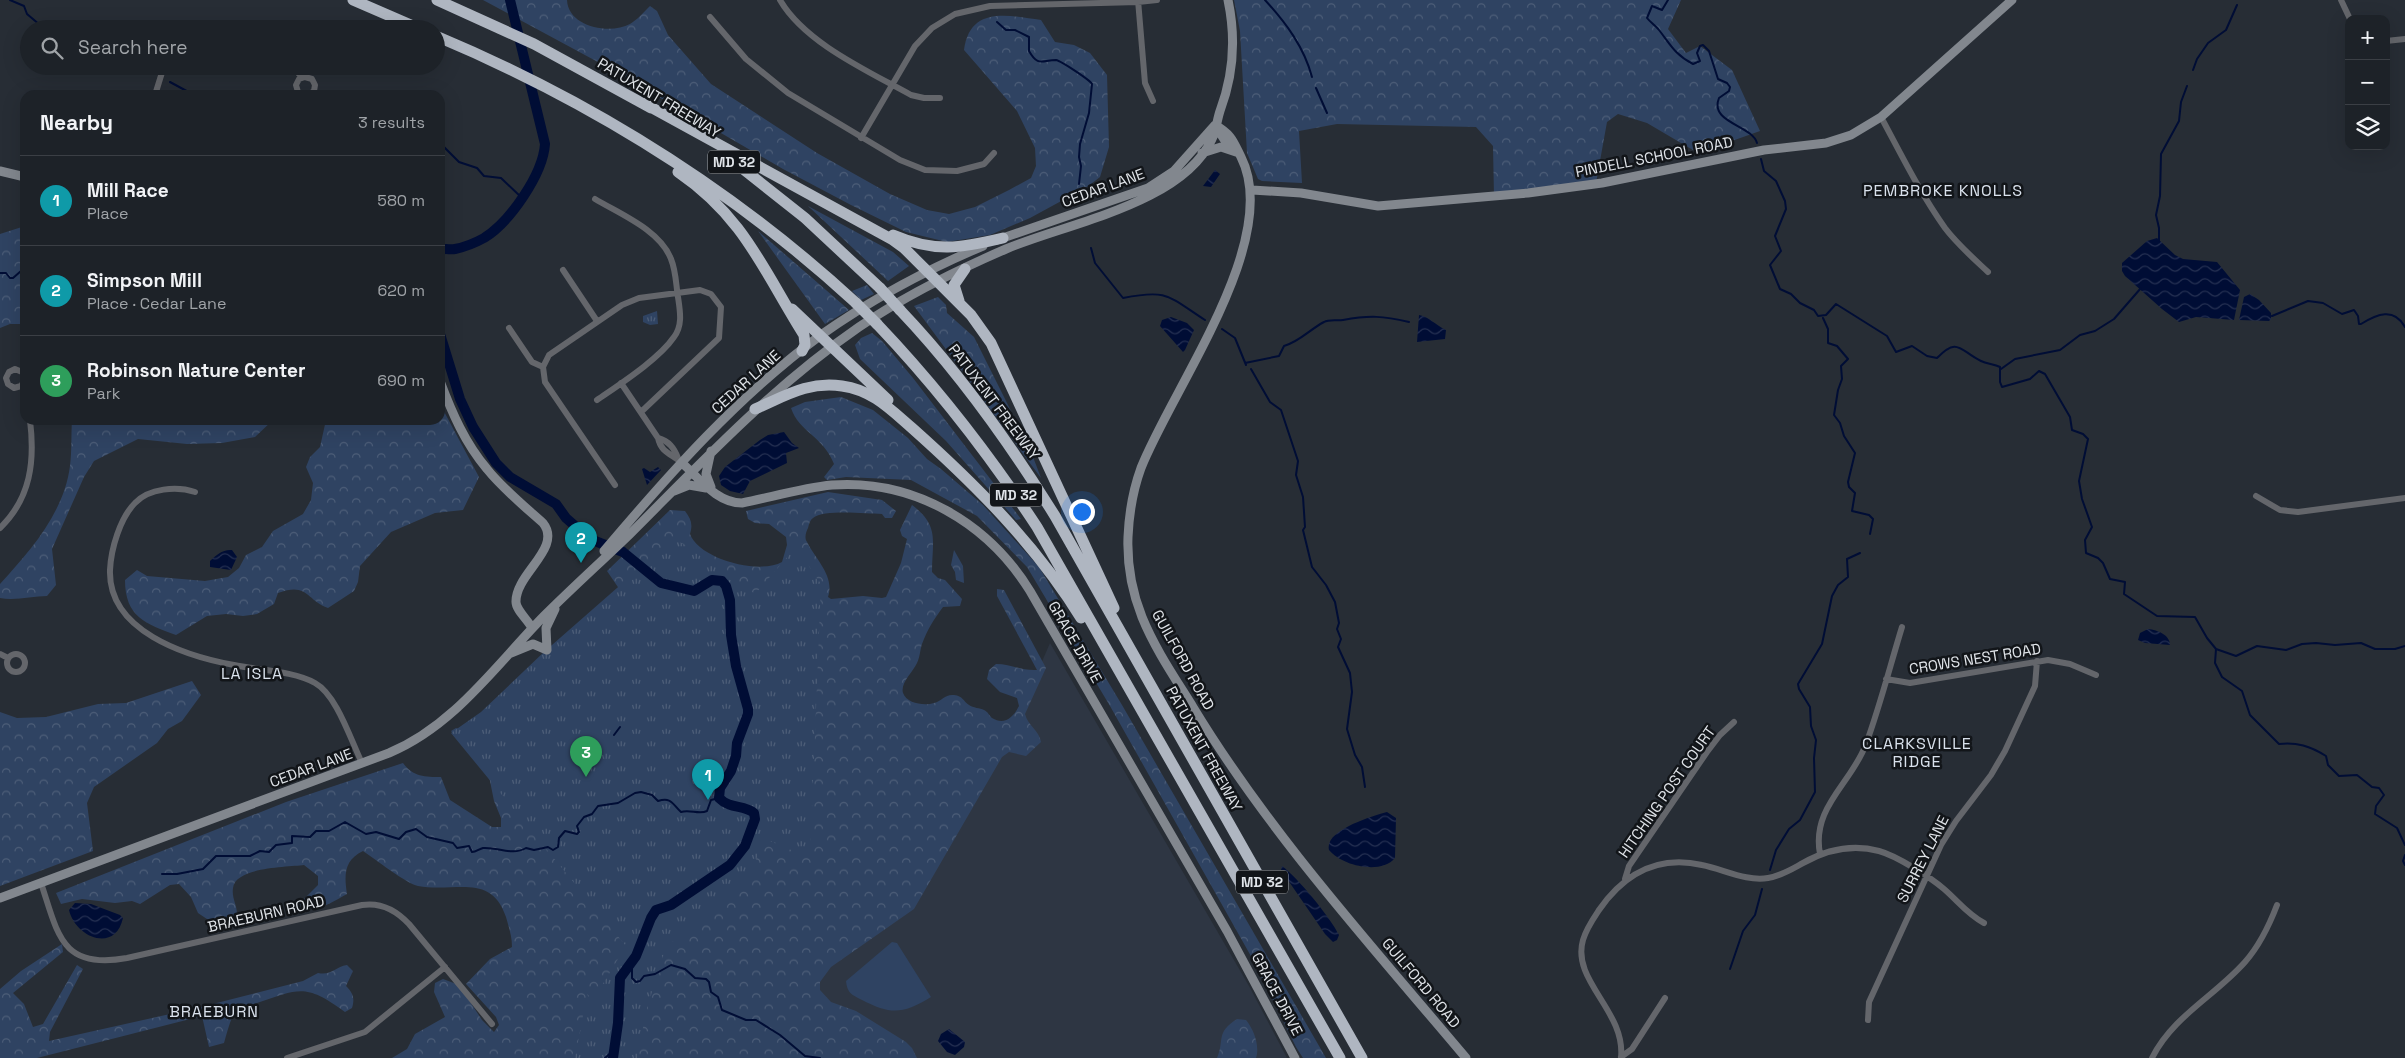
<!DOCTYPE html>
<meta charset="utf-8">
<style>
:root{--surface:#1d2228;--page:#2a2f34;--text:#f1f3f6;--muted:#a0a4a8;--line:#3b3f45;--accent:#1a73e8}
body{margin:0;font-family:"Space Grotesk",sans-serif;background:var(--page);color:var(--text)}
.controls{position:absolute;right:15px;top:15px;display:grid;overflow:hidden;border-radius:10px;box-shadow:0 5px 20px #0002}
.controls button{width:45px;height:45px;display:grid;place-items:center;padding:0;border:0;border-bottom:1px solid var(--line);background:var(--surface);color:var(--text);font:25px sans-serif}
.you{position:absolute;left:1081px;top:511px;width:18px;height:18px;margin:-12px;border:4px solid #fff;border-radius:50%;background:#1a73e8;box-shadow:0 0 0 8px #1a73e833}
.badge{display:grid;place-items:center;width:32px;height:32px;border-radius:50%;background:var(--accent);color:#fff;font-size:16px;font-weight:700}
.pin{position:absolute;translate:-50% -41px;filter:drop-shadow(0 1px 2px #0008)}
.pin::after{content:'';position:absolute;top:26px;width:18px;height:15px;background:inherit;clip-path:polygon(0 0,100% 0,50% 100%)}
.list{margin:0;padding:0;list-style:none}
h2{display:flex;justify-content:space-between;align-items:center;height:65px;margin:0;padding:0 20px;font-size:21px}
h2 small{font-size:16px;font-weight:400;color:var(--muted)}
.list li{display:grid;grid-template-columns:32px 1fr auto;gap:15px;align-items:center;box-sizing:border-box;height:90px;padding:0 20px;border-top:1px solid var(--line)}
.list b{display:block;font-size:19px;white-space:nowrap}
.list p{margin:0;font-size:16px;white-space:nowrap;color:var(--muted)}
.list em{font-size:16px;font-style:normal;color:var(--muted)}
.icon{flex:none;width:28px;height:28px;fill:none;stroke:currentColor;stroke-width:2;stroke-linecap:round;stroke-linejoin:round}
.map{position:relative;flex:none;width:2405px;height:1058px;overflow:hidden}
.search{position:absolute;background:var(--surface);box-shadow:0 5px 20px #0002;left:20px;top:20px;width:425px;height:55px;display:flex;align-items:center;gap:12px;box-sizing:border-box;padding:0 18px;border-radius:28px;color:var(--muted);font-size:19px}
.panel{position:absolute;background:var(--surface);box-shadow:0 5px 20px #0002;left:20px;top:90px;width:425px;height:335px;border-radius:15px}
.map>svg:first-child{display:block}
.built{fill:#2e3643}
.forest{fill:url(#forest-crowns)}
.park{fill:url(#park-tufts)}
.pitch{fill:#2f4362}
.water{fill:url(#water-waves)}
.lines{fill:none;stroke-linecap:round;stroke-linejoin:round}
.stream{stroke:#000d35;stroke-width:2}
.river{stroke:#000d35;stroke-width:10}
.street{stroke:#64666b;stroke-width:6}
.secondary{stroke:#82878e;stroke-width:9}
.highway{stroke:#afb6c1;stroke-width:11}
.highway-bridge{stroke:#afb6c1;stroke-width:11}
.labels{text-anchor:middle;stroke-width:5;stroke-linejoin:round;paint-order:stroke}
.shield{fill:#121519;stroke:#a2a6ab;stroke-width:1}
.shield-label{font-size:14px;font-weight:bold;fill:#e0e4e9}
.street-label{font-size:15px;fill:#e0e4e9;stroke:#121519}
.neighbourhood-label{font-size:16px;letter-spacing:1px;fill:#d9e1ec;stroke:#121519}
</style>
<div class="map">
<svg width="2405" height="1058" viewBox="0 0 2405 1058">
<defs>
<pattern id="forest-crowns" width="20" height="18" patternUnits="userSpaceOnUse" patternTransform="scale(1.25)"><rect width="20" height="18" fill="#2f4362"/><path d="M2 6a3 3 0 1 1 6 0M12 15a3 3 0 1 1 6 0" fill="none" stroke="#4d5e78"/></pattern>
<pattern id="park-tufts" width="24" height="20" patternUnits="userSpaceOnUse" patternTransform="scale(1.25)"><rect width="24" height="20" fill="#2f4362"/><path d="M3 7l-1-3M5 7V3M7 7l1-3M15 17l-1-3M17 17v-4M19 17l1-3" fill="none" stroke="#4d5e78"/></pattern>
<pattern id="water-waves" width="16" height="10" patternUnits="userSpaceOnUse" patternTransform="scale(1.25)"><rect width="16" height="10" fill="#000d35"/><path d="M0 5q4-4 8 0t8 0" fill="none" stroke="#253052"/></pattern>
</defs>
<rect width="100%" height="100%" fill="#272d35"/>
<path class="built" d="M1050 643 1249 986 1287 1058H637L1006 745Z"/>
<path class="forest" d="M483 0H567C568 27 610 35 630 24 637 20 644 12 650 6L657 11 668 35 711 84 817 153 890 194 927 210 949 214 975 207 1009 190 1031 178 1036 166 1035 148 1017 111 964 50C970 6 1007 15 1041 20L1055 42 1074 45 1090 53 1107 75 1109 147 1100 177 1087 187 1030 218 990 235 947 242 906 232 851 205 783 169 609 68Z
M1234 0H1681L1668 29 1686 53 1700 46 1732 70 1760 131 1698 153 1647 123 1618 114 1607 122 1596 183 1494 196 1493 146 1476 127 1337 124 1299 131 1302 183 1262 181 1258 179 1247 153 1240 31Z
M808 206 893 252 909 266 888 281Z
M25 226V324H10L0 328V234Z
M758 231 849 310 825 324Z
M867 285 874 294 861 300 852 291Z
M938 297 946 305 947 313 974 337 1030 449 1041 478 914 306Z
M872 333 882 341 913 378 1021 519 1016 520 946 441 860 359 855 345 861 338Z
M841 397 873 410 908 438 927 459 941 469 983 505 1039 567 1122 705 1326 1058H1303L1296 1047 1252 958 1110 706 1027 567 977 516 911 480 846 477 827 480 824 477 834 464C823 436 799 432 791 408L805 402Z
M440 404 479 477 463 510 435 513 391 532 360 566 358 582 354 591 328 608C306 600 308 582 278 593L274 604 257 614 243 616 226 614 207 616 176 635C146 624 125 617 125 580L137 570 147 576 205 581 228 577 239 568 246 555 262 547 273 531 303 514 311 500 313 483 306 467 310 457 320 447 326 420H440Z
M72 420H273L255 437 222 443 187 444 138 439 94 461 84 477 52 549 56 585 47 596C32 596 15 601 0 598V584C30 551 64 513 70 466 72 451 71 435 72 420Z
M828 492 882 500 896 511 892 518H885L882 514C868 514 824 509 813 518 810 520 809 524 808 528 806 532 804 538 807 542 816 560 835 576 828 597L831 599 863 596 882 598 886 597 901 563 907 539 902 536 900 530 912 505C940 526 932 541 932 572L938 578 945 580 962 599 960 606 943 607C934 619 927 630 922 644 920 650 920 657 917 663 913 672 900 683 903 693 907 704 925 706 934 703 942 701 945 694 954 695 963 696 963 701 969 705 973 708 980 708 984 710 988 712 989 715 992 718 1005 726 1014 716 1019 706L1017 698 1000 692 987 679 989 670 996 664C1011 664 1021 671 1037 670L997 596V589L1004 590 1046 668 1025 714C1028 726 1039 730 1041 742L1026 756 1009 752 1002 757 914 909 831 967 820 982V990L831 1002 856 1011 906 1042 912 1048 917 1058H392L407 1049 415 1034 445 1017 434 992 435 983 443 979 459 985 482 1020 494 1032 499 1025 496 1017 466 984 490 959 512 947C512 936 509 928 506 917 491 872 455 893 418 886 407 884 375 859 363 851 344 860 344 875 347 894 332 902 315 915 299 904L318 885V876L304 865C288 867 235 867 233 888 231 901 241 909 235 922L219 927 198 913 191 897 179 884 170 885 140 904 132 901 115 903 82 899 61 904 56 893 286 802 403 763C413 777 425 777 441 777L450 800 492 827H501V818L494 801 489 776 451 731 456 728 471 732 624 596 607 571 670 510 685 511C691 519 693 524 690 534 699 559 759 575 782 562L787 545 786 537 769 524 755 523 748 519 746 511Z
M954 550 963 566 964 583 956 580 955 572 951 565Z
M192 681 201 695 182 721 168 729 157 743 94 787 87 803 93 851 0 886V712L17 718 46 717 98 704 126 703Z
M62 944 63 952 13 993 24 1004 33 1027 43 1024 77 965 83 969 50 1032 49 1041 197 1008 303 981 318 973C331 976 335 967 347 965L353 971 346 986C353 993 355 998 352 1008L345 1012C306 984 301 988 257 1003 250 1006 241 1003 236 1010 230 1019 227 1033 224 1043L209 1047 202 1016 37 1058H0V989L21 971Z
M1237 1019 1246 1020C1254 1030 1260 1046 1256 1058H1217C1225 1040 1215 1033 1237 1019Z"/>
<path class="park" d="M657 311 658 324 650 325 643 322V316Z
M674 538 755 594 796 547 821 584 810 858 765 839 746 882 666 947 647 1008 637 1058H575L587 994 593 1000 626 946 451 733 481 712 544 652Z"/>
<path class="pitch" d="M892 942 897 943 931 997C903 1014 891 1015 862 1000 852 995 847 993 846 981Z"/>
<path class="water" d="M1215 170 1220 174 1211 187 1203 186Z
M2157 238 2175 255 2183 259 2217 262 2240 290 2234 320 2196 317 2179 322 2162 309 2125 276 2122 271V263L2147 241Z
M2250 294 2259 300 2271 313V319L2269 321 2239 320 2244 297Z
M1419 315C1430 317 1435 325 1446 330L1445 339 1417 342Z
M1171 317 1187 323 1194 330 1185 350 1183 352 1160 326 1162 320Z
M784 432 792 443 799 448 786 453 787 463 750 481 743 494 730 491 721 485 719 476 725 467 760 440 768 435Z
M658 467 661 470 647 485 642 469 644 468 650 472Z
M232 550 237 557 231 570 210 567V561C216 555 223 549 232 550Z
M2148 629C2158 630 2170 635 2170 645L2145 643 2138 640 2140 633Z
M1387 812 1396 818 1395 858C1381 875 1342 866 1329 850 1324 830 1373 816 1387 812Z
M1282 866C1298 878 1330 917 1339 935L1337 940 1333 942 1325 934 1281 870Z
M75 903 91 904 120 915 123 918C115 954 75 937 69 910Z
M949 1029 965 1042 964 1047 955 1055 947 1052 938 1041 941 1034Z"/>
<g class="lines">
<path class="stream" d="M10 0 24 6 27 14 40 25
M1265 0C1286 23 1304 47 1312 77
M1668 0 1662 10 1652 6 1647 18C1651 23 1655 25 1659 30 1670 44 1675 55 1693 64L1700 61 1697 53 1700 46 1703 45 1709 51 1718 79 1727 83 1730 87 1729 91 1719 98C1709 123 1752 125 1757 143
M997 22 1006 30H1015L1029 37V51C1038 67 1042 60 1056 60 1061 61 1090 80 1092 84L1089 113 1080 144 1079 157 1081 166 1079 184
M132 66 144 72
M2193 70 2197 59 2208 43 2226 30 2237 5
M170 82 194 95
M1316 88 1327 113
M440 148 444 147 459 162 477 168 484 176 501 178 521 197
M1761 159 1764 171 1776 181 1785 201 1786 209 1775 236 1781 251 1770 265 1780 289 1791 294 1800 303 1814 310 1818 316 1826 315 1836 304 1887 336 1896 352 1912 346 1927 356 1937 358C1958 336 1960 351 1981 361 1987 364 1994 364 2000 367V382L2002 387 2030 379 2039 371 2045 374 2070 417 2072 430 2083 434 2088 439 2079 481 2082 499 2092 527 2085 540 2086 553 2098 558 2103 563 2110 579 2125 582 2124 594 2157 616 2195 617 2207 638 2216 649 2215 663 2222 677 2242 691 2250 715 2279 744C2297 742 2310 746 2326 756L2328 765 2339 776 2357 775 2372 787 2379 788 2384 795 2376 806 2375 814 2397 828 2405 845
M2159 241V228L2156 215 2160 196 2161 154 2179 121 2181 102 2187 86
M1091 248 1095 263 1123 298C1168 289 1168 296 1205 320
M0 273H6L10 278H13L21 271 25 272
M2272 316 2308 301 2323 303 2342 314 2354 310 2358 316 2359 324H2361C2377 314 2394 307 2405 327
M1823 318 1828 329V343L1837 346 1848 359 1841 366 1842 379 1838 390 1834 415 1840 423 1844 436 1855 453 1848 482 1849 487 1855 493 1852 511 1869 515 1873 519 1870 534
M1222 329 1235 338 1246 365
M1245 363 1279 356 1284 346C1299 342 1309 330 1324 322 1329 319 1337 321 1343 320 1370 315 1383 316 1409 322
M1251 369 1270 402 1281 410 1298 461 1296 475 1303 497 1305 527 1303 530 1312 567 1326 585 1335 602 1339 623 1337 629 1341 639 1338 647 1350 673 1352 692 1347 729 1355 755 1362 767 1365 787
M2001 369 2015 359 2060 350 2080 335 2095 331 2114 319 2141 288
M2216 649 2236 656 2257 646 2286 650 2302 644 2316 643 2335 645 2361 643 2375 649H2395L2405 646
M614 735 620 727
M2405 855 2403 861 2405 865
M1770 870 1776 850 1789 829 1800 820 1815 792 1814 758 1816 740 1811 726 1810 707 1799 689 1798 684 1822 644 1832 596 1838 585 1848 577 1847 559 1860 553
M162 874H177L203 869 216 856H250L260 851 269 852 276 845 292 843V836L310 837 316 831H329L345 822 366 834 376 832 399 839 406 832 416 829 427 837 453 843 457 848 469 846 472 852C476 852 479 849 483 848 499 847 512 856 526 848L534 850 548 847 553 850 558 847 559 838 565 831 577 834 579 832 577 826 584 817 592 814 598 806 618 803 635 793 641 792 652 795 658 801C672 797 672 804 681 812 690 809 699 815 707 811L711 800 719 798
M632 963V978L636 982 640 981 644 976 655 974 671 965 685 969 695 978 706 979 709 982 711 992 718 997 722 1010 746 1020H756L780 1035 805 1056 820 1058
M1730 969 1743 931 1755 915 1762 889
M605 1058 614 1050"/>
<path class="river" d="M440 250C445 248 450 250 455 249 465 247 475 243 484 238 510 222 543 174 545 144L510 0
M440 334 460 399 473 427 496 463 510 477 556 504 566 518 590 539 623 552 661 583 694 591 712 580 722 581 726 586 730 600 731 635 736 666 748 709V714L737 743 736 756 731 771 720 788 719 798C731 810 743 804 754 813L755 819 745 846 730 865 671 905 656 910 651 918 636 956 620 978 618 1023 613 1058"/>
<path class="street" d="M780 0C805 43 868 71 911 95L924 98H940
M1138 0 1145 83 1153 101
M2341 0 2350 19
M710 17 746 59 788 93 900 160 925 170 957 171 984 164 994 153
M2386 41 2405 39
M291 66 302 77
M155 95 164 66
M304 95 298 92 296 85 299 79 305 77 312 79 315 85 314 91 308 95
M1881 117C1901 154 1920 193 1945 228 1957 244 1973 258 1988 272
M861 138 915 46 932 28 955 14 990 6 1138 2 1157 0
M595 199C620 214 660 230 671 259 676 271 676 285 678 297 680 311 683 325 674 337 659 359 620 384 597 400
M563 270 597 321
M509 328 532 362 543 367
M25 377 22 372 15 369 9 372 6 378 8 384 14 388 21 386 25 380
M621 383 658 438C661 453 672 454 682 463
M658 438C669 441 674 448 678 458
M615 485 545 382 543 367 549 355 622 305 639 298 700 290 711 294 721 307 719 338 641 412
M195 492C177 486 149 488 135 503 120 518 111 549 110 570 108 631 185 656 234 665 257 670 294 671 315 683 337 695 351 741 362 763
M2256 496 2280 510 2298 512 2405 498
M0 528C31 498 35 461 30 420
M0 654 8 658
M7 663a9 9 0 1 1 18 0a9 9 0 1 1-18 0Z
M1886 679 1910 683 2048 660 2070 664 2096 675
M1820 854C1811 807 1852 783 1866 744 1880 706 1890 666 1902 627
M1625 879 1629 866 1707 752 1720 735 1734 722
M41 883C58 934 61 970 127 958L362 905C381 902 396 910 409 924L492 1024
M1868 1020 1869 1002 1941 845 1956 821 1991 775 2005 751 2035 686 2037 661
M1621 1057 1632 1049 1665 998
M287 1058 365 1032 445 967
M1621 1058C1626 1011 1571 981 1583 940 1586 929 1593 919 1599 910 1624 874 1658 855 1702 865 1723 869 1747 882 1768 878 1781 876 1792 869 1803 863 1826 850 1853 844 1879 851 1897 856 1930 877 1944 889 1958 901 1967 914 1984 923
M2152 1058C2173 1016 2215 996 2245 962 2260 945 2269 926 2277 905"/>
<path class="secondary" d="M1215 125C1232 135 1233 141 1241 157 1283 240 1172 389 1141 468 1133 490 1129 514 1128 537 1127 564 1132 592 1142 617 1155 649 1175 678 1193 707 1270 834 1371 945 1466 1058
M1215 125 1231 150
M1202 153 1221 147 1239 153
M0 171 25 177
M1252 190 1301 193 1378 206 1528 193 1602 183 1764 150 1826 143 1851 135 1881 117 2012 0
M997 240 1148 188 1174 171 1215 125
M440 381C452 413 465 443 487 469 503 489 524 506 543 523 563 548 515 574 516 602 516 610 528 620 532 628
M682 463C700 479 717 503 742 503 772 497 802 488 832 485 914 479 988 523 1030 591L1227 931 1295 1058
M711 487 706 474 711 451
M674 491 689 485 706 488
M604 551C669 474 739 395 821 335 872 299 926 270 983 246
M547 650 546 628 555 609
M511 653 533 644 547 650
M0 898 389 753C454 726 496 665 544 616 572 588 601 562 630 534 704 460 772 387 859 327 905 296 955 271 1006 249 1067 223 1182 204 1212 139 1216 131 1217 120 1220 111 1234 74 1236 38 1228 0"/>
<path class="highway" d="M353 0 420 29
M437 0 534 44 651 108
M436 36C591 101 732 189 856 303
M645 104 893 240 904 248 971 315 991 343 1114 608
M728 157 805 218 880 288
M678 172C745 218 763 270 804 335L805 345 802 351
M893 235C935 253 961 248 1003 238
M959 301 954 285 965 269
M792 309 888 400
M900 310C960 373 1009 442 1055 516L1362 1058
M877 324C937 387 989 454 1037 527L1340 1058
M755 409C785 396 808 381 842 386 872 390 890 409 912 428 976 485 1036 545 1081 618"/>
<path class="highway-bridge" d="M880 288 900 310
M856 303 877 324"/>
</g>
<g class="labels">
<g class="shield">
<rect x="708" y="150.5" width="52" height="23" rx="4"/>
<rect x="990" y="483.5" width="52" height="23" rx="4"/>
<rect x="1236" y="870.5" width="52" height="23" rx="4"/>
</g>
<g class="shield-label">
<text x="734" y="167">MD 32</text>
<text x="1016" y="500">MD 32</text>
<text x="1262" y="887">MD 32</text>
</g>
<g class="street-label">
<text transform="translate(659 98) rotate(31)" y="5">PATUXENT FREEWAY</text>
<text transform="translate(1654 157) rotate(-11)" y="5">PINDELL SCHOOL ROAD</text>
<text transform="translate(1103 188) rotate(-20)" y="5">CEDAR LANE</text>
<text transform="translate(746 382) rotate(-42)" y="5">CEDAR LANE</text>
<text transform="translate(994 402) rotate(53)" y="5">PATUXENT FREEWAY</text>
<text transform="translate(1075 642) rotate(60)" y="5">GRACE DRIVE</text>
<text transform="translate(1975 659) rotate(-9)" y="5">CROWS NEST ROAD</text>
<text transform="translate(1183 660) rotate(61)" y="5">GUILFORD ROAD</text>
<text transform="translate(1204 749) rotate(61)" y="5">PATUXENT FREEWAY</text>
<text transform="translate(311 768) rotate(-20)" y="5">CEDAR LANE</text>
<text transform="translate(1667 792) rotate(-55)" y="5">HITCHING POST COURT</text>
<text transform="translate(1923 859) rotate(-63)" y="5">SURREY LANE</text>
<text transform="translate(266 914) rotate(-13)" y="5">BRAEBURN ROAD</text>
<text transform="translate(1421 983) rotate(50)" y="5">GUILFORD ROAD</text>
<text transform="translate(1277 994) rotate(62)" y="5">GRACE DRIVE</text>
</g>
<g class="neighbourhood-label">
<text x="1943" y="196">PEMBROKE KNOLLS</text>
<text x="252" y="679">LA ISLA</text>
<text x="1917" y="749">CLARKSVILLE<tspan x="1917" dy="18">RIDGE</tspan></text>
<text x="214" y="1017">BRAEBURN</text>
</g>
</g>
</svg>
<div class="controls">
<button>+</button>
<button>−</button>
<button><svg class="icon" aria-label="layers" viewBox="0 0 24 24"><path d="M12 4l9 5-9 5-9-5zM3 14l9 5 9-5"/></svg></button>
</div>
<div class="you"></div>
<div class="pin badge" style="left:708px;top:800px;background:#0f9aa8">1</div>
<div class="pin badge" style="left:581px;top:563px;background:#0f9aa8">2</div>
<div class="pin badge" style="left:586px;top:777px;background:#2e9e5b">3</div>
<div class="search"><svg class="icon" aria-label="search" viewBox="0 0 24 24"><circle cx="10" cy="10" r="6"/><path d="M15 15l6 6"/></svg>Search here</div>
<section class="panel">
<h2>Nearby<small>3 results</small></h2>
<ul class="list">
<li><span class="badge" style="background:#0f9aa8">1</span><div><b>Mill Race</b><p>Place</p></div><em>580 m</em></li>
<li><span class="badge" style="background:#0f9aa8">2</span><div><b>Simpson Mill</b><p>Place · Cedar Lane</p></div><em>620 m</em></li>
<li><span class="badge" style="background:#2e9e5b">3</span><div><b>Robinson Nature Center</b><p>Park</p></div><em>690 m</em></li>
</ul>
</section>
</div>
